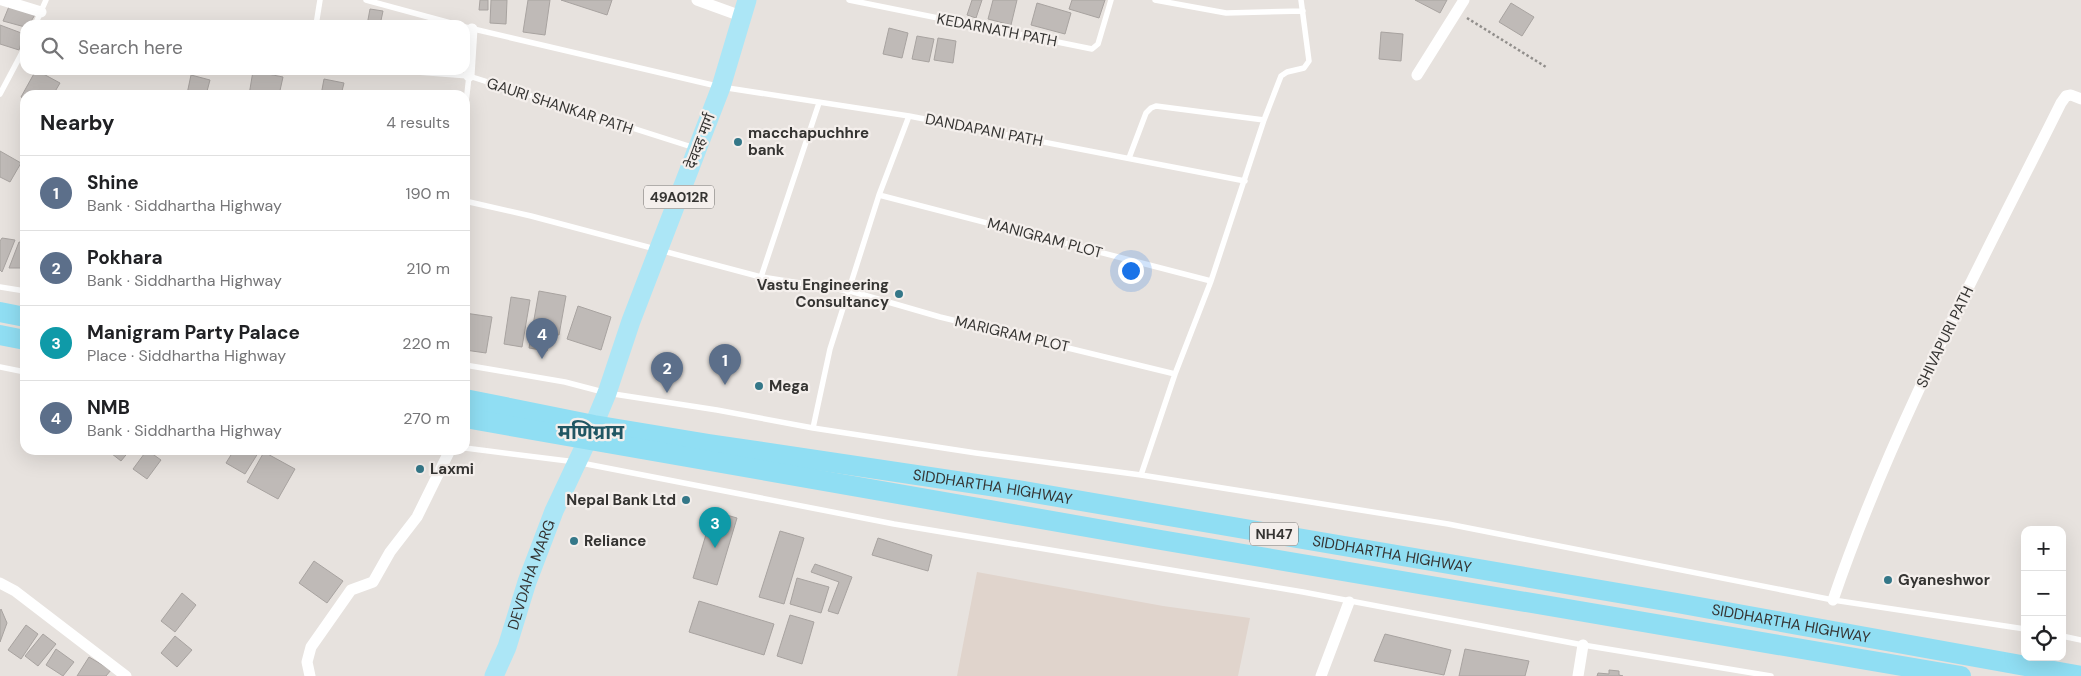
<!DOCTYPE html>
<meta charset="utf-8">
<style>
:root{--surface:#fff;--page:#f6f6f6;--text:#202124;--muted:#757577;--line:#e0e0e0;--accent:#0b8043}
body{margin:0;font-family:"DM Sans","Noto Sans Devanagari",sans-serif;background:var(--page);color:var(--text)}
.controls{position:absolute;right:15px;bottom:15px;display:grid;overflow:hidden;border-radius:10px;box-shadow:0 5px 20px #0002}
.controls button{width:45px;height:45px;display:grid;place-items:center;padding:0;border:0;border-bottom:1px solid var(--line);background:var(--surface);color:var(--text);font:25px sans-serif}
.you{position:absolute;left:1130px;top:270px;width:18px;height:18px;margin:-12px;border:4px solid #fff;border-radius:50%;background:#1a73e8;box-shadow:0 0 0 8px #1a73e833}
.badge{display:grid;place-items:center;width:32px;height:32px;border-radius:50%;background:var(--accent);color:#fff;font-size:16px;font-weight:700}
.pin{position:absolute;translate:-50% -41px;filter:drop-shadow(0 1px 2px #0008)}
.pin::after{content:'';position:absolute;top:26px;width:18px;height:15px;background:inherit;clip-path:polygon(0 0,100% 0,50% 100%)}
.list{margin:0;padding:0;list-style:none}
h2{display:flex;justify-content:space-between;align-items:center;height:65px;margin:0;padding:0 20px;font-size:21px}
h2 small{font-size:16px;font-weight:400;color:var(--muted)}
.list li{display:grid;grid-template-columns:32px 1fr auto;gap:15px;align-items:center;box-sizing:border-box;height:75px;padding:0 20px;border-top:1px solid var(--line)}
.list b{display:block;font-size:19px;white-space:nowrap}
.list p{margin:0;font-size:16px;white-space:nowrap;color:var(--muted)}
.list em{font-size:16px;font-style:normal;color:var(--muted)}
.icon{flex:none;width:28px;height:28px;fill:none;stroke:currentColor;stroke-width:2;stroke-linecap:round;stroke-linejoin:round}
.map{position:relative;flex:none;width:2081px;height:676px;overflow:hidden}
.search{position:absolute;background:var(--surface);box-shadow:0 5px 20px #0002;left:20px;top:20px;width:450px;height:55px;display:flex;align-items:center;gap:12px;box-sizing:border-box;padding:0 18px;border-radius:15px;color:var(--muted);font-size:19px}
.panel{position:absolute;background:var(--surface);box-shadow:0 5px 20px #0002;left:20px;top:90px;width:450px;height:365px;border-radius:15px}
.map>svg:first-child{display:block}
.built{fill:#e0d4cc}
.building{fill:#bfbab7;stroke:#a8a3a0}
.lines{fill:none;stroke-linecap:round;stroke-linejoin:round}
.path{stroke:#918e8b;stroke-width:2.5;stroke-dasharray:2.5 2.5;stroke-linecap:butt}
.service{stroke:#fff;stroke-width:5.5}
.minor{stroke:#fff;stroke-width:11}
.primary{stroke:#ace6f6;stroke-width:19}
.trunk{stroke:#90def3;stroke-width:20}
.poi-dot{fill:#347788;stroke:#f4efec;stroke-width:2}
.labels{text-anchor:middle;stroke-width:4.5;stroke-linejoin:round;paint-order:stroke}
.shield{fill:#f4efec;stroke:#6e6c6a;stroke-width:1}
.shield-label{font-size:14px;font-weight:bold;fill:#353432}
.street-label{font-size:15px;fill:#353432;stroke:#f4efec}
.poi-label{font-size:15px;font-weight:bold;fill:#353432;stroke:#f4efec;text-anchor:start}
.district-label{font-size:20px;font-weight:bold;fill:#205663;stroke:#f4efec}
</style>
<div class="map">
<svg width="2081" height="676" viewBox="0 0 2081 676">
<rect width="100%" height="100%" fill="#e7e2de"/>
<path class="built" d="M977 572 1163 606 1250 618 1238 676H957Z"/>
<path class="building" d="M480 0H488V10H479Z
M491 0H507L506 24 490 23Z
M528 0H550L545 35 523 32Z
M561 0H612L607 15Z
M972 0H982L976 18 967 15Z
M993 0H1017L1011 25 988 19Z
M1072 0H1105L1099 18 1069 9Z
M1415 0H1447L1440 13Z
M1037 3 1071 13 1065 34 1031 25Z
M1511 3 1534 17 1522 36 1499 22Z
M10 4 37 11 29 25H25V27L3 21Z
M370 9 383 11 380 25H367Z
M0 25 24 34 19 50 0 44Z
M889 28 908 33 902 58 883 54Z
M1381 32 1403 34 1401 61 1379 59Z
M917 36 934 39 929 62 912 59Z
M938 38 956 41 953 63 934 60Z
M36 70 60 83 53 95H25V99L21 97Z
M253 71 283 77 279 95H249Z
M191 75 210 80 206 95 187 94Z
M324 79 344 83 341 95H321Z
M0 151 21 163 10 182 0 177Z
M2 238 15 240 2 272 0 270V241Z
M19 242 25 243 24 268H9Z
M539 291 566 296 559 335 550 334 547 351 529 348Z
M511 297 530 300 522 347 504 344Z
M578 306 611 317 601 350 567 339Z
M465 313 492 317 486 353 465 350Z
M107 450H130L121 461Z
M147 450 161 460 147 479 133 469Z
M234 450H260L245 474 226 463Z
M264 452 295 469 278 499 247 482Z
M713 511 737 518 717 585 693 578Z
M780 531 804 538 784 604 759 597Z
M878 538 932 555 928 571 872 555Z
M314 561 343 581 327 603 299 583Z
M815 564 852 577 838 614 828 611 839 582 811 572Z
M797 578 829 587 821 613 790 604Z
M182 593 196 605 175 632 161 621Z
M699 601 774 624 764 655 689 632Z
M1 609 7 623 0 642V611Z
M790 615 814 622 802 664 777 656Z
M26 625 38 634 21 659 8 650Z
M43 634 56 644 38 666 25 656Z
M1385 634 1451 650 1444 675 1374 661Z
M175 636 192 650 177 667 161 653Z
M56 649 74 662 63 676 46 665Z
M1465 649 1529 661 1525 676H1459Z
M89 657 111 670 106 676H77Z
M1609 670 1619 671V675L1623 676H1597L1598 673 1609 674Z"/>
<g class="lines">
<path class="path" d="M1467 18 1546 67"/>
<path class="service" d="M366 0 458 25
M849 0 1092 49 1098 44 1111 0
M1155 0 1226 13 1303 11
M35 25 46 0
M316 25 320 0
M465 27 721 87 909 116 1245 181
M391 70 469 76 695 148
M0 94 25 47
M465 112 469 76
M1129 158 1146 113 1151 108 1156 106 1264 120
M879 195 1211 281
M465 201 531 216 761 277 850 291 940 317 1175 374
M761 277 819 103
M0 287 25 291
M465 365 565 382 607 393 717 410 813 428 976 453 1141 475 1448 524 1833 600 2025 629
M0 367 25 372
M813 428 830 349 879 195 909 116
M465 448 576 462 894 524 1303 592 1583 645 1771 676
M1141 475 1175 374 1211 281 1264 120 1281 76 1287 72 1304 68 1309 61 1301 0
M2062 636 2081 640"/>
<path class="minor" d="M2 0 41 12
M697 0 741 16
M1417 75 1464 0
M469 76 472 29
M0 583 15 591 126 676
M1833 600C1892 427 1980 266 2061 103L2066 96 2071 95 2081 99
M310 676 307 662 311 647 351 590 373 582 390 552 417 517 450 450
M1321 676 1349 602
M1578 676 1583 645"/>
<path class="primary" id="s1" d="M494 676 507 647 527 582 554 511 588 439 607 393 631 321 721 87 747 0"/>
<g class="trunk">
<path d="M0 312 25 317"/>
<path d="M0 335 25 340"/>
<path id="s2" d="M465 399 594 425 709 444 1017 490 1677 603 2081 676"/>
<path d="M465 418 1155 539 1961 676"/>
</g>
</g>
<g class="poi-dot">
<circle cx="738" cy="142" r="5"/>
<circle cx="899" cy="294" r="5"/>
<circle cx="759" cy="386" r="5"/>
<circle cx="420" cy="469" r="5"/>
<circle cx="686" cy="500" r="5"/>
<circle cx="574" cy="541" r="5"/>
<circle cx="1888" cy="580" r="5"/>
</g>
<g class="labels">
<g class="shield">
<rect x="644" y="185.5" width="70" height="23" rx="4"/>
<rect x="1250" y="522.5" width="48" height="23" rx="4"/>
</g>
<g class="shield-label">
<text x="679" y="202">49A012R</text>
<text x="1274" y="539">NH47</text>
</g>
<g class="street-label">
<text transform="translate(997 30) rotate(11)" y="5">KEDARNATH PATH</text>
<text transform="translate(560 106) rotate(18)" y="5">GAURI SHANKAR PATH</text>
<text transform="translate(984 130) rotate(11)" y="5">DANDAPANI PATH</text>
<text transform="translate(700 141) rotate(-69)" y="5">देवदह मार्ग</text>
<text transform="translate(1045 238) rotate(15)" y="5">MANIGRAM PLOT</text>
<text transform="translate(1012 334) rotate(13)" y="5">MARIGRAM PLOT</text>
<text transform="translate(1945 337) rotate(-64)" y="5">SHIVAPURI PATH</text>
<text dy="5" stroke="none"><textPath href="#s2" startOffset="535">SIDDHARTHA HIGHWAY</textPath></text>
<text dy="5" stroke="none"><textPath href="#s2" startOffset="940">SIDDHARTHA HIGHWAY</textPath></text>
<text dy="5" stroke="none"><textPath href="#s1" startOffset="108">DEVDAHA MARG</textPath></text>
<text dy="5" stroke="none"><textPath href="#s2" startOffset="1345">SIDDHARTHA HIGHWAY</textPath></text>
</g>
<g class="poi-label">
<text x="748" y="138">macchapuchhre<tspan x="748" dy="17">bank</tspan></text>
<text x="889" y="290" text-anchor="end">Vastu Engineering<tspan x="889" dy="17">Consultancy</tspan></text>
<text x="769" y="391">Mega</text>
<text x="430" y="474">Laxmi</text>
<text x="676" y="505" text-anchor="end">Nepal Bank Ltd</text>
<text x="584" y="546">Reliance</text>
<text x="1898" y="585">Gyaneshwor</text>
</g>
<g class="district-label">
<text x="591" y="439">मणिग्राम</text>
</g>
</g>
</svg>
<div class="controls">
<button>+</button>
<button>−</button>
<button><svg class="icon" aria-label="locate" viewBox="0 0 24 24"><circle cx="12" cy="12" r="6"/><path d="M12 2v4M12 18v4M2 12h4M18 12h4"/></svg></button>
</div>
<div class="you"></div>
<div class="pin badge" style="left:725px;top:385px;background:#5c6f8a">1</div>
<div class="pin badge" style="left:667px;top:393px;background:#5c6f8a">2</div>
<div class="pin badge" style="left:715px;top:548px;background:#0f9aa8">3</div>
<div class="pin badge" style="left:542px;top:359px;background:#5c6f8a">4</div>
<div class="search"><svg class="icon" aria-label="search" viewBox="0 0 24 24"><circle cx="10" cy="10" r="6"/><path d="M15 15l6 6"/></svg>Search here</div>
<section class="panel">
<h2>Nearby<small>4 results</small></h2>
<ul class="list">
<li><span class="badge" style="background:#5c6f8a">1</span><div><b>Shine</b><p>Bank · Siddhartha Highway</p></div><em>190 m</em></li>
<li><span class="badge" style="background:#5c6f8a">2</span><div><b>Pokhara</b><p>Bank · Siddhartha Highway</p></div><em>210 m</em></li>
<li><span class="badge" style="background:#0f9aa8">3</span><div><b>Manigram Party Palace</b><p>Place · Siddhartha Highway</p></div><em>220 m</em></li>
<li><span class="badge" style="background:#5c6f8a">4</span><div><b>NMB</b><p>Bank · Siddhartha Highway</p></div><em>270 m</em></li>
</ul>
</section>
</div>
